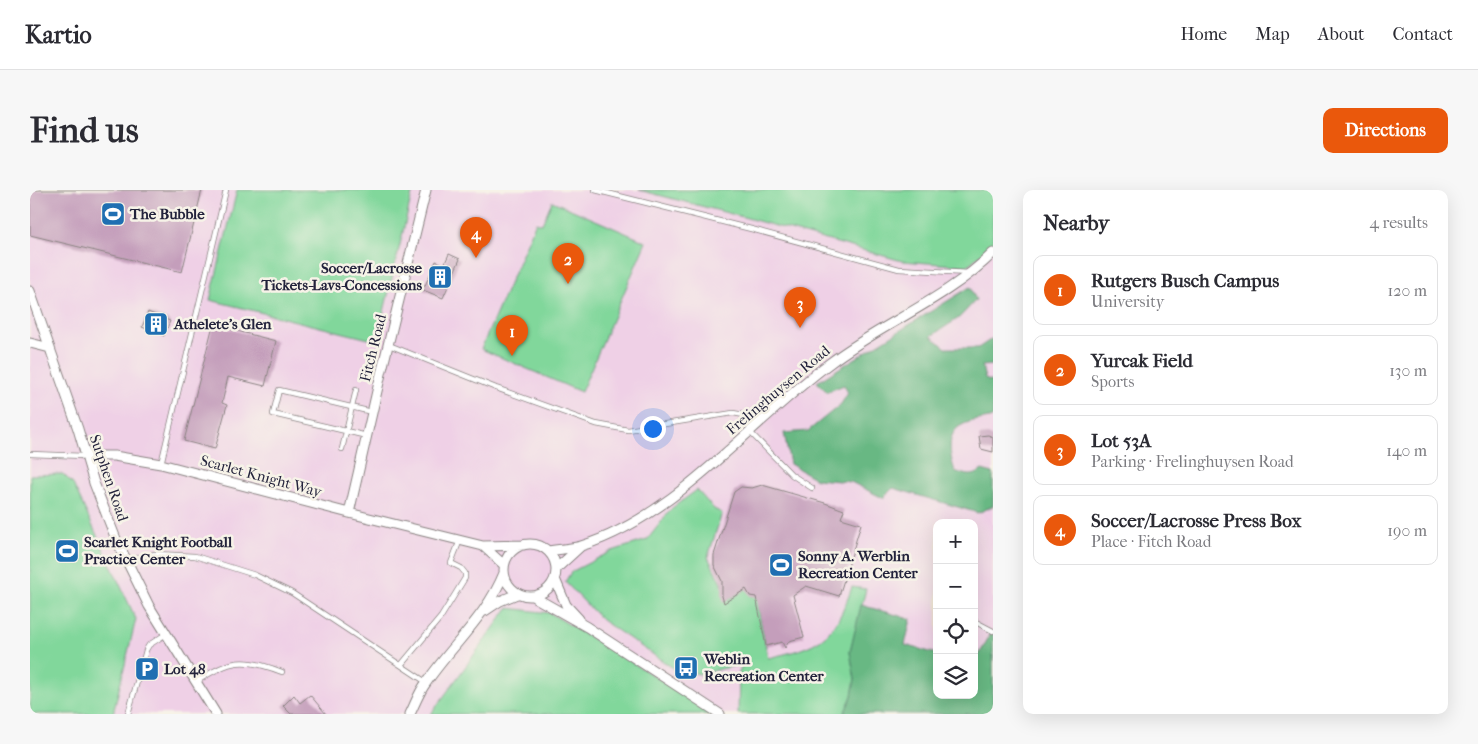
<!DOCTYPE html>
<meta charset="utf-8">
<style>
:root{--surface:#fff;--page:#f7f7f7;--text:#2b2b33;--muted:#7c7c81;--line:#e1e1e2;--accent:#ea580c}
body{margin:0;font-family:"IM FELL French Canon",serif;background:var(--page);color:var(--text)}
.controls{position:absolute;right:15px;bottom:15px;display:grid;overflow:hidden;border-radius:10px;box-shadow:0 5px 20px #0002}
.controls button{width:45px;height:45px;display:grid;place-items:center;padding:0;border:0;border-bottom:1px solid var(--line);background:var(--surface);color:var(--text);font:25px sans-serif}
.you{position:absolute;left:622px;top:238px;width:18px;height:18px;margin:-12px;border:4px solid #fff;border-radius:50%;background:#1a73e8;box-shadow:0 0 0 8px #1a73e833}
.badge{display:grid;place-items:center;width:32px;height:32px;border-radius:50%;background:var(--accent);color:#fff;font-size:16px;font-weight:700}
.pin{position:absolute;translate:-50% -41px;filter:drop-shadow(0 1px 2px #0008)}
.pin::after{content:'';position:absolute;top:26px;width:18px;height:15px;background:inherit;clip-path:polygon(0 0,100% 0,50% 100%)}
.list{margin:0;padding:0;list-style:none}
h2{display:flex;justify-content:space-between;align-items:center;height:65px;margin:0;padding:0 20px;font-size:21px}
h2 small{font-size:16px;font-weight:400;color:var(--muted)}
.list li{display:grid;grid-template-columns:32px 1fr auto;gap:15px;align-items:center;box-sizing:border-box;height:70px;margin:0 10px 10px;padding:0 10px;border:1px solid var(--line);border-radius:10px}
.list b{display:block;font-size:19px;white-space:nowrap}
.list p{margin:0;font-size:16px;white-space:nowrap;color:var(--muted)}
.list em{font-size:16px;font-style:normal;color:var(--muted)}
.icon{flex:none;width:28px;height:28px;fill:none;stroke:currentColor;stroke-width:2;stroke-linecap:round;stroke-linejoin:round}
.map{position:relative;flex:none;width:963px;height:524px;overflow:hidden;border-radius:10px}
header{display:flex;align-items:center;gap:30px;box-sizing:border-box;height:70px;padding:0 25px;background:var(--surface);border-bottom:1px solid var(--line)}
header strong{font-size:24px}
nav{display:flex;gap:28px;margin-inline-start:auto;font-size:18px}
.intro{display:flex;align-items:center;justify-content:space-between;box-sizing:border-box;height:120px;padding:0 30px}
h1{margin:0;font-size:35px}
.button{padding:12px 22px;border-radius:10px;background:var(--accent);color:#fff;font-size:18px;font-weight:700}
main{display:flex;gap:30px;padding:0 30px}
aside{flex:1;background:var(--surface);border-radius:10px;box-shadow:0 5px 20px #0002}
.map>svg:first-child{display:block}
.built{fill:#efd0e6;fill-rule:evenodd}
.green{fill:#81d79b;stroke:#527c6b}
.forest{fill:#68b883;stroke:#456d5f}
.building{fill:#c49ebb}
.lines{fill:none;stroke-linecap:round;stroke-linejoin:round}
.lane-casing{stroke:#8a8382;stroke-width:6}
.street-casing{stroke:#8a8382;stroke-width:11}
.lane{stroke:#fff;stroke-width:4.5}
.street{stroke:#fff;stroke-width:9}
.labels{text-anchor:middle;stroke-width:5;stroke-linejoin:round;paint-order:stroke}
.poi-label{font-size:15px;font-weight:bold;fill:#22223b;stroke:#f7f3e8;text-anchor:start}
.street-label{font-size:15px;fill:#22223b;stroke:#f7f3e8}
</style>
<header>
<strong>Kartio</strong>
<nav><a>Home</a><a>Map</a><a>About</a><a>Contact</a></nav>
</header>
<div class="intro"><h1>Find us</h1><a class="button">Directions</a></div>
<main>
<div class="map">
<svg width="963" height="524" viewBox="0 0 963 524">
<rect width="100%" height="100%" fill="#f7f3e8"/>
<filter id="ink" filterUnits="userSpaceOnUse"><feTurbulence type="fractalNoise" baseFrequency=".02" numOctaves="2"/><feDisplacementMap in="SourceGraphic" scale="10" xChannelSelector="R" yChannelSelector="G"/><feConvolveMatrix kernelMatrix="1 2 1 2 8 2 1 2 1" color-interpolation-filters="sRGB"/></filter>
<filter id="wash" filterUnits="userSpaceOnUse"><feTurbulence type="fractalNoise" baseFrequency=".0096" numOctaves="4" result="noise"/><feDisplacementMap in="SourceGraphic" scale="20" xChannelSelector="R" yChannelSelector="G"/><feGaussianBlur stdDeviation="1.12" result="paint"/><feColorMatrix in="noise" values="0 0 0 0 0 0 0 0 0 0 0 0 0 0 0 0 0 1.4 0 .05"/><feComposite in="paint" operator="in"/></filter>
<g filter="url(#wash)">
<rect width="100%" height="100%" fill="#f2e4ca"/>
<path class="built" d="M0 0H963V524H0ZM907 333H944V505H907Z"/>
<path class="green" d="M207 0H383L347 151 180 110Z
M609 0H963V54L937 76 872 71 717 28Z
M522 11 616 52 551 202 451 159 506 32 512 34Z
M33 284 43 294 106 429 83 524H0V285Z
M667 300 684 319 692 323 678 367 692 395 695 412 717 398 733 407 728 417 738 468C790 456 804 450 822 397L836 399 820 462 825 489 822 506 814 524H708L709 482 713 474 669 484 643 478 572 430 535 392 541 382 582 361 617 350 642 318Z
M478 418 520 423 687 524H401Z"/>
<path class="forest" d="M940 97 946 110 929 128 901 146 916 158H948L963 148V175L952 176 955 189 963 192V227C953 230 941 230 932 235 915 243 920 267 925 281 935 285 943 288 952 280L963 283V316L948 323 863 298 853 308 821 292 786 289 760 274 754 243 778 241 811 214 818 203 814 195 797 202 787 192Z
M831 415 881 429 875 455 907 464V505H944V474L961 443 963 444V524H814L822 506 825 489 820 462Z"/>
<g id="blocks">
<path class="building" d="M0 0H172L152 82 0 45Z
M419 64 430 69 413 108 393 100 406 71 414 75Z
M118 122 140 131 134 146 112 137Z
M183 135 246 151 235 196 198 187 192 213 197 215 185 259 154 251Z
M958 245 963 247V262L951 259 949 246Z
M732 295 795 313 814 320 811 328 831 334 809 406 776 396 763 405 774 447 759 451 755 458 752 452 736 456 726 407 720 406 716 399 694 413 692 406V391L684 375V365L704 302 711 297 722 298Z
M264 505 270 513 280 505 296 524H261L253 516Z"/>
</g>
</g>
<g filter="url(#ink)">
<use href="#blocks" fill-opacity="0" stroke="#8a8382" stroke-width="1"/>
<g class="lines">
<defs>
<path id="lane" d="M565 0 725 40 869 79 938 83
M359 155 466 198 566 234 598 240 703 223 714 225 727 234
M719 241 762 285 782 298
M337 246 243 224 249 200 342 222
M312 259 326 200
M0 264 55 266
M131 274 196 0
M98 373 110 367 125 364 165 366 225 385 262 403 396 492
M944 431 963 441
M371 475 411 427 435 388V383L431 378 421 373 430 350
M166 492C200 469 214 467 252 482
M98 524 116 460 119 455 136 444"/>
<path id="street" d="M0 101 48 239 64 293 86 349 119 416 186 524
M0 153 20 158
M55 266H84L131 274 319 323 453 356 494 355
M319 323 350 188 396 0
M474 380a26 26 0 1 1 52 0a26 26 0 1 1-52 0Z
M453 356 474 375
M518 361C528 359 541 359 551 356 646 327 721 231 800 173 851 134 917 109 963 63
M526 379 550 357
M525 389 536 415 549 429
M504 407 557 437 690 524
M455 421 470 411 487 404
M380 524C385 514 389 502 396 493 421 456 457 426 474 383"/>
</defs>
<use href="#lane" class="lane-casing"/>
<use href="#street" class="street-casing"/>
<use href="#lane" class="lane"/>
<use href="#street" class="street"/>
</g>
</g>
<defs>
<symbol id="stadium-square" viewBox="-11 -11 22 22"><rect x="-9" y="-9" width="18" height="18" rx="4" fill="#1f6fb2" stroke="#f7f3e8"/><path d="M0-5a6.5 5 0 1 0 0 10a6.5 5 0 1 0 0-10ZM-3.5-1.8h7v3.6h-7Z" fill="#fff"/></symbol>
<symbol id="building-square" viewBox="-11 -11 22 22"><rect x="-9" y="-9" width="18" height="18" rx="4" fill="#1f6fb2" stroke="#f7f3e8"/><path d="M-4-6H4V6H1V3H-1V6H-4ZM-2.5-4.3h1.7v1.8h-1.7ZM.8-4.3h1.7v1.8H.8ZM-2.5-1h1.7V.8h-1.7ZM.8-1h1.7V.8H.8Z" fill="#fff"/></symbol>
<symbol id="bus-square" viewBox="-11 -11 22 22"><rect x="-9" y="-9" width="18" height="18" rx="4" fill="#1f6fb2" stroke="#f7f3e8"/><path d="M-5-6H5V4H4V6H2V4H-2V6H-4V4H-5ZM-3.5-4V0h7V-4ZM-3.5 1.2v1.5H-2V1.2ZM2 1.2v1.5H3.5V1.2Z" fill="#fff"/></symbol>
<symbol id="parking-square" viewBox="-11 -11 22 22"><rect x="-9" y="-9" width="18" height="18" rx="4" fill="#1f6fb2" stroke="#f7f3e8"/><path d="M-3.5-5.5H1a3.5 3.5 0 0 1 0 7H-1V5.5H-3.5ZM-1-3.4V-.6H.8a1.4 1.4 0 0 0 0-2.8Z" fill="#fff"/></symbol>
</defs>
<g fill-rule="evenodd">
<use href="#stadium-square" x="69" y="10" width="28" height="28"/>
<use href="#building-square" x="396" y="73" width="28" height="28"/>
<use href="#building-square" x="112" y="120" width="28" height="28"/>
<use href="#stadium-square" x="23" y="347" width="28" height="28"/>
<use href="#stadium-square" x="737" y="361" width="28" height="28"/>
<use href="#bus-square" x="642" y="464" width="28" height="28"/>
<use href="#parking-square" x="103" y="465" width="28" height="28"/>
</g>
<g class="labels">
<g class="poi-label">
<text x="100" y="29">The Bubble</text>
<text x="392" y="83" text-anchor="end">Soccer/Lacrosse<tspan x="392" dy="17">Tickets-Lavs-Concessions</tspan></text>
<text x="144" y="139">Athelete's Glen</text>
<text x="54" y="357">Scarlet Knight Football<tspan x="54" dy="17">Practice Center</tspan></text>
<text x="768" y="371">Sonny A. Werblin<tspan x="768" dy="17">Recreation Center</tspan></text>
<text x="674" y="474">Weblin<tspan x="674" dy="17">Recreation Center</tspan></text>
<text x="134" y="484">Lot 48</text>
</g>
<g class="street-label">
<text transform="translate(343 158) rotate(-76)" y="5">Fitch Road</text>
<text transform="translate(748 200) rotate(-40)" y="5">Frelinghuysen Road</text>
<text transform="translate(231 286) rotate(15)" y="5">Scarlet Knight Way</text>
<text transform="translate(79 288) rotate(71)" y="5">Sutphen Road</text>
</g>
</g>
</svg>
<div class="controls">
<button>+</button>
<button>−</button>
<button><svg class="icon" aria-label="locate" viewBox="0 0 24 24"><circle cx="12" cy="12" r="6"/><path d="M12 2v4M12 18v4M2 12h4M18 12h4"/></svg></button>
<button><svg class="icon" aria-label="layers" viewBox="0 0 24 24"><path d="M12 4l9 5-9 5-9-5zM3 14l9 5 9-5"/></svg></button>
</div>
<div class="you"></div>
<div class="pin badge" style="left:482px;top:166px">1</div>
<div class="pin badge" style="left:538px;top:94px">2</div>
<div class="pin badge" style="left:770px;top:138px">3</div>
<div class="pin badge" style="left:446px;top:68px">4</div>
</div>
<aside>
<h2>Nearby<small>4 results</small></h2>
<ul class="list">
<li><span class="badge">1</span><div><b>Rutgers Busch Campus</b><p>University</p></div><em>120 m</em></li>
<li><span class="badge">2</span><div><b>Yurcak Field</b><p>Sports</p></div><em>130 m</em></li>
<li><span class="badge">3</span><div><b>Lot 53A</b><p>Parking · Frelinghuysen Road</p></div><em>140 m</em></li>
<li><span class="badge">4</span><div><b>Soccer/Lacrosse Press Box</b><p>Place · Fitch Road</p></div><em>190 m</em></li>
</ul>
</aside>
</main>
